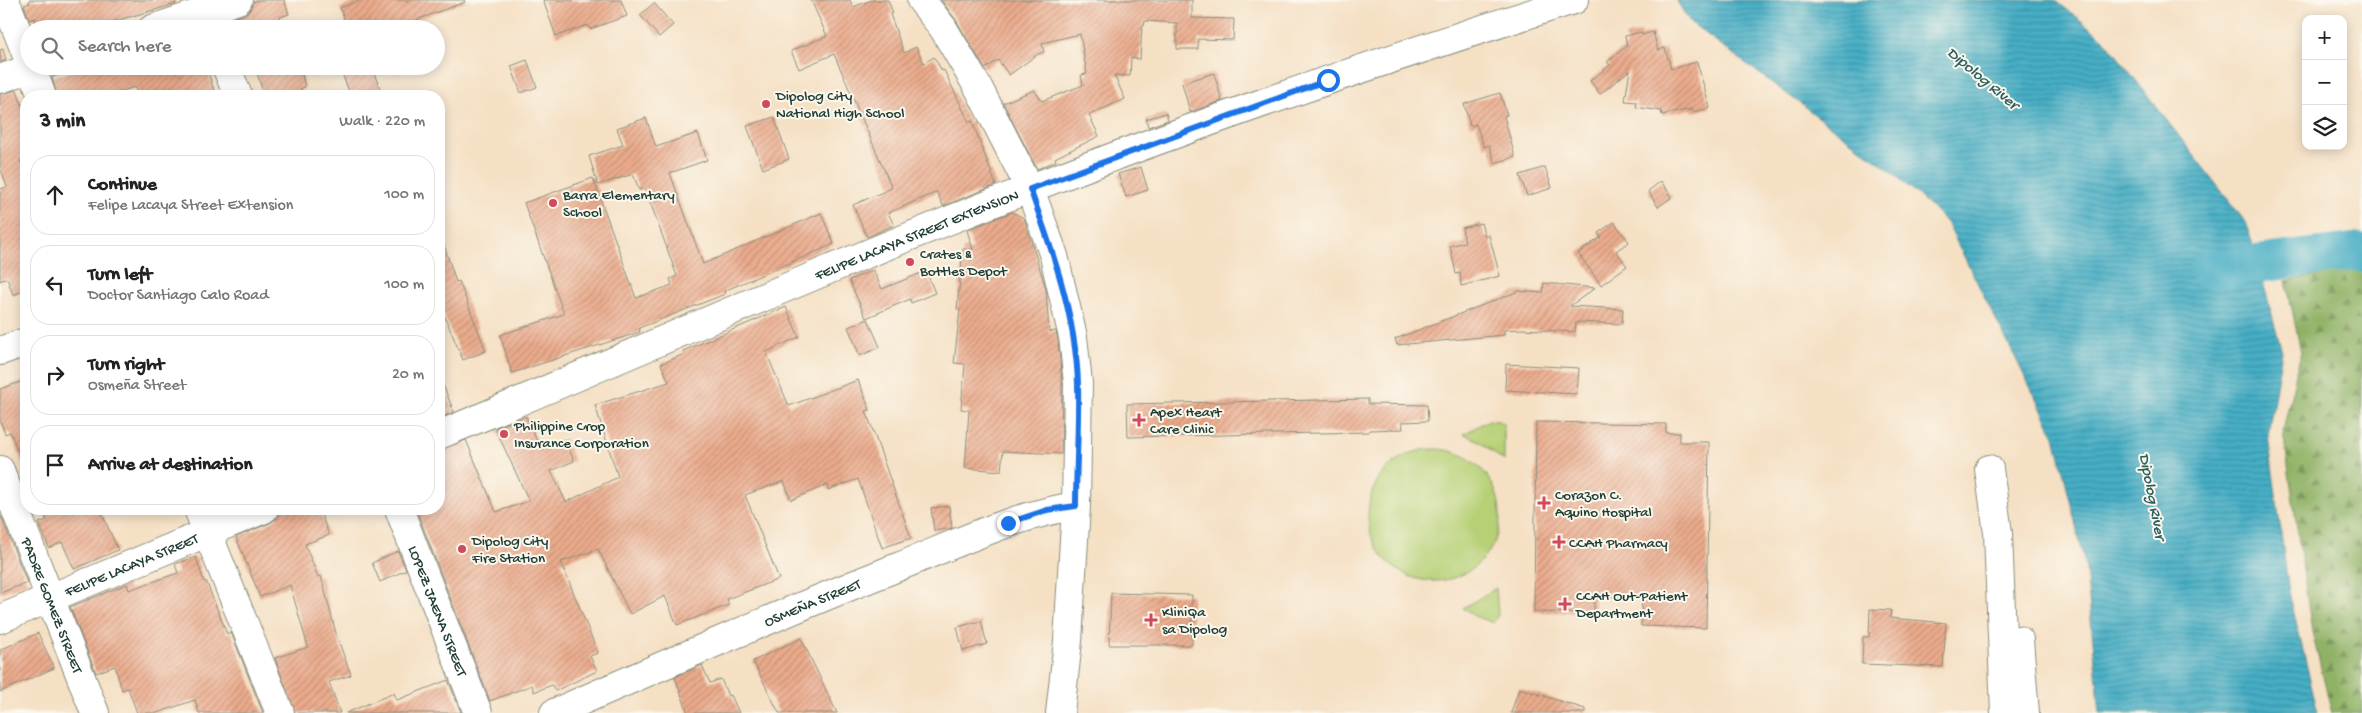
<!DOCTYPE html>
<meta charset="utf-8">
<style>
:root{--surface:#fff;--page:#f2f2f2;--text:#222;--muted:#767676;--line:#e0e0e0}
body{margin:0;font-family:"Gochi Hand",sans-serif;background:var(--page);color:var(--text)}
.controls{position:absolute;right:15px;top:15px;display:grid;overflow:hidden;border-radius:10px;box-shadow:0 2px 12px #0003}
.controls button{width:45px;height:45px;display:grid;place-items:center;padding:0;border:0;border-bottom:1px solid var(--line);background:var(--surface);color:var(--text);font:25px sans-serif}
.stop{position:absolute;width:15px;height:15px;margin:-11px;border:4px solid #1a73e8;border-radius:50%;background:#fff}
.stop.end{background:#1a73e8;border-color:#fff;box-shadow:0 1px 5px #0008}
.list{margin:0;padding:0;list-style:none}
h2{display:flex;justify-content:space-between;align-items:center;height:65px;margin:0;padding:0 20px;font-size:21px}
h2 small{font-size:16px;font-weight:400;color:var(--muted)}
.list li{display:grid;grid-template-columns:32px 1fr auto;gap:15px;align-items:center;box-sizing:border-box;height:80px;margin:0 10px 10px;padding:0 10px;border:1px solid var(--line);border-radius:20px}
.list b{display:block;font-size:19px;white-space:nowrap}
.list p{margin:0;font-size:16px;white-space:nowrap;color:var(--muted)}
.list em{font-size:16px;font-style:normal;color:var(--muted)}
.icon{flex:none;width:28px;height:28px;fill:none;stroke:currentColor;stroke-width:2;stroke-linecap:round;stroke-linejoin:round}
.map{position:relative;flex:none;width:2362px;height:713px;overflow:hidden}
.search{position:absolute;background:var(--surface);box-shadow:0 2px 12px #0003;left:20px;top:20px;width:425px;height:55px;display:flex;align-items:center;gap:12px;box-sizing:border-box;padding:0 18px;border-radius:28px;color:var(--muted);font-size:19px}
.panel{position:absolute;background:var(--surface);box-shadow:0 2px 12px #0003;left:20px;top:90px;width:425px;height:425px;border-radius:20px}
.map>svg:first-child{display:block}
.green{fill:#b6d075;stroke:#6a8654}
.forest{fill:url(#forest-firs);stroke:#58784d}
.water{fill:url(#water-rules);stroke:#32767c}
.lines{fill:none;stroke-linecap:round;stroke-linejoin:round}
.river{stroke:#46aec5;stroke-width:38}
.building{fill:url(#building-hatch)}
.minor-casing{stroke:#8a8e7c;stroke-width:30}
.major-casing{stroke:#8a8e7c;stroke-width:30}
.minor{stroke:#fff;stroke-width:28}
.major{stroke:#fff;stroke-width:28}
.route{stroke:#1a73e8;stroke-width:6}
.poi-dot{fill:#d1495b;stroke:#fbf7ec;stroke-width:2}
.labels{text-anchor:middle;stroke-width:4;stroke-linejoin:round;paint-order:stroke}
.poi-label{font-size:15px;fill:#1f3d34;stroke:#fbf7ec;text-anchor:start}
.street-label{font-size:15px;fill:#1f3d34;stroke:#fbf7ec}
.water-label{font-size:16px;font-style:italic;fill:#2b5f60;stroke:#fbf7ec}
</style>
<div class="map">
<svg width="2362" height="713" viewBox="0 0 2362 713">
<defs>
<pattern id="forest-firs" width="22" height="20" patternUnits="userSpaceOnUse" patternTransform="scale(1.25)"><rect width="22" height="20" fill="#90b266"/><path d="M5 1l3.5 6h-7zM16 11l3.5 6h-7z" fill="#759255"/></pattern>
<pattern id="water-rules" width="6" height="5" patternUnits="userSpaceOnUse" patternTransform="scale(1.25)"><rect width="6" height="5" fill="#46aec5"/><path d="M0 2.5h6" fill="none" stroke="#3a8fa1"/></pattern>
<pattern id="building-hatch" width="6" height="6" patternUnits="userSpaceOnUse" patternTransform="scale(1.25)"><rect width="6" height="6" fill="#ecac8d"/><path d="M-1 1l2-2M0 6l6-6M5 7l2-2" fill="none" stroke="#bf8d74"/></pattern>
</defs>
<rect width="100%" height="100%" fill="#fbf7ec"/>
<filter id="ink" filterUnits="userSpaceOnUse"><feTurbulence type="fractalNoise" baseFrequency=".02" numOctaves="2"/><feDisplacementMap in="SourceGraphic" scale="10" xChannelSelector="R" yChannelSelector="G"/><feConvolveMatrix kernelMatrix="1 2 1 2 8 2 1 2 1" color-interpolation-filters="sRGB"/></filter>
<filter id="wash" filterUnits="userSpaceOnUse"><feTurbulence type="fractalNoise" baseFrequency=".0096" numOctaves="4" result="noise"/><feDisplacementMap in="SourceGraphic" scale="20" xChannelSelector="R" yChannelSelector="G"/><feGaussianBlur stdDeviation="1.12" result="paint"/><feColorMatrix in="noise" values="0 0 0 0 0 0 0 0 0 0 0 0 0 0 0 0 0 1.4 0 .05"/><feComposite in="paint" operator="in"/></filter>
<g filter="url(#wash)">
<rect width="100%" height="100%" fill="#f5e0c4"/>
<path class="green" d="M1489 420 1498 421 1504 424V461L1479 441 1464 434Z
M1368 515a66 66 0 1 1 132 0a66 66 0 1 1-132 0Z
M1496 588 1498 615 1493 623 1474 616 1463 608Z"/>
<path class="forest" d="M2356 268 2362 269V713H2332L2312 632 2283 431 2301 352 2286 281Z"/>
<path class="water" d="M1676 0H2055L2104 39 2247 224 2282 351 2268 435 2289 592 2318 713H2100L2086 569 2055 436 1948 225 1938 213 1891 171 1690 22Z"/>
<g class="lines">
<path class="river" d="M2208 270 2352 252 2362 253"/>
</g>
<g id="blocks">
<path class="building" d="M29 0H175L176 4 86 29H38L35 18 29 20 24 5 30 3Z
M259 0H284L289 14 280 17 284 29H231L228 20 243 15 250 10 253 2Z
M361 0H464L465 2 392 29H348L340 8Z
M543 0H621L627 16 590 29 588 25 556 36Z
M811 0H850L853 7 872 0H888L893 13 890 14 904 53 916 47 924 63 934 57 942 71 944 70 969 122 972 121 996 185 943 206 937 192 888 213 894 225 867 237 853 205 892 188 834 54 799 69 791 51 827 36Z
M941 0H1192V18L1234 19 1233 40 1198 39V49H1177V23L1145 21 1144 26H1142L1140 59 1131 58 1130 76 1114 75 1125 99 1089 115 1099 136 1055 158 1056 161 1037 169 1003 103 1034 90 1042 101 1083 85 1081 75 1087 74 1080 34 1042 43 1044 52 1038 54 1009 75 998 60 985 69 956 20Z
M654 3 673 25 659 37 640 15Z
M1641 32 1642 35 1653 32 1658 50 1665 48 1671 69 1697 62 1710 108 1693 112 1692 109 1662 115 1661 111 1636 107 1637 102 1625 101 1630 70 1600 94 1590 81 1610 65 1607 62 1627 46 1625 36Z
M3 49 6 60 0 62V50Z
M527 60 537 87 521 93 511 66Z
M91 66H206L216 96H138L135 87 107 96H81L79 92 57 96 52 77Z
M255 66H300L305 87 300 89 303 96H264Z
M339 66H371L383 96H351Z
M1214 73 1222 101 1190 112 1182 83Z
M17 90 26 118V159L20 161 26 177V290L13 295 7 278 0 281V189L7 187 0 167V94Z
M1500 93 1507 115 1504 116 1515 157 1495 163 1489 145 1484 147 1476 124 1470 126 1464 104Z
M1166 113 1168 120 1148 127 1146 119Z
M774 117 789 159 763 169 747 126Z
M646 118 656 147 698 133 707 160 670 173 703 264 821 213 834 244 724 291 725 294 639 328 640 332 512 373 500 335 564 314 524 203 593 178 636 298 672 285 670 279 677 276 645 188 639 190 633 174 598 185 589 156 623 145 617 128Z
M1141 167 1148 190 1126 197 1118 174Z
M1545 167 1552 188 1527 196 1520 175Z
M1661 181 1672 197 1658 207 1648 191Z
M1012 212 1024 218 1046 289 1049 332 1056 331 1058 340 1062 384 1061 454 1003 451 1001 471 965 468 969 410 961 409 965 364 954 363 960 310 957 309 963 249 973 250 967 230Z
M1614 222 1629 242 1616 251 1627 266 1601 285 1578 253 1601 237 1598 233Z
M1481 223 1485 237 1489 235 1500 276 1461 286 1460 273 1456 274 1450 246 1465 242 1462 228Z
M439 239H442L456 282 459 281 486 351 463 360 439 303Z
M873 270 882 289 926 271 935 293 911 303 910 299 866 318 849 280Z
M1544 283 1595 288 1570 306 1623 309 1622 324 1576 322 1575 332 1522 329 1504 330V335L1397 345 1395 339 1519 291 1543 293Z
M786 307 799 337 766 352 789 406 858 380 870 410 866 411 911 538 882 548 858 479 828 490 827 485 791 500 784 481 745 495 779 579 727 599 729 605 677 625 665 596 630 614 598 549 561 562 598 653 590 656 597 671 555 691 552 685 534 692 532 685 490 701 416 509H439V450L466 440 496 512 529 501 495 428 526 416 541 450 565 439 574 461 551 471 566 502 618 477 595 405 669 382 661 364 684 354 683 351Z
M868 319 880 347 860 356 848 327Z
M1506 364 1579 368 1577 394 1505 390Z
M439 375 454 412 439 418Z
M26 380V471L10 432 5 434 0 420V389Z
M1368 399V404L1427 405 1428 421 1402 422 1403 429 1369 430V432L1128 437 1127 404Z
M1536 422 1666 424V433H1680V442H1709L1706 628 1641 626 1642 597 1594 596V613L1534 612Z
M949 506 952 528 934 531 931 508Z
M42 509H100L118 550 74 569 62 542 49 548 39 523 47 520Z
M279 509H319L329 535 305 544 318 577 321 576 337 637 351 675 329 682 340 713H295L275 658 308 647 290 585 260 597 236 537 270 523 277 518Z
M1 516 27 583 0 593V517Z
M398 551 406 570 380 582 372 563Z
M196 557 204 582 206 581 227 634 231 632 263 713H199L195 700 157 713H137L128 688 122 690 115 666 96 673 70 607 127 584 129 590 178 573 175 564Z
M1111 593 1192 595V645H1109Z
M1870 609 1891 610 1890 618 1946 623 1943 667 1862 664 1863 637H1869Z
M981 621 987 644 963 651 957 627Z
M38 633 54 668 0 692V650Z
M801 638 837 713H779L753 661Z
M702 665 710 683 721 679 728 696 731 695 739 713H688L675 677Z
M448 680 461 712 458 713H346L394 693 397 700Z
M1519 688 1585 709V713H1511Z"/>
</g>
</g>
<g filter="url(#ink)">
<use href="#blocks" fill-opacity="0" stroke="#8a8e7c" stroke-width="1"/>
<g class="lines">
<defs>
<g id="minor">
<path d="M5 0 29 61"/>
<path d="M921 0 943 28 979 89 1030 189 1054 256 1073 337 1078 383 1076 506 1068 641 1060 713"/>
<path d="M152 29 238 0"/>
<path d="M31 66 42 96"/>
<path d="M226 66 238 96"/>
<path d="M0 79 37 66"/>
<path d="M0 351 26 342"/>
<path d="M1989 469 1998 533 2005 713"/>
<path id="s1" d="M0 470 95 713"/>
<path d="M198 509 280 713"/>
<path id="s2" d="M399 509 478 713"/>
<path d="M2019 640 2025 713"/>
<path id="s3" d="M554 713C668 663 782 613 898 567 956 544 1014 515 1076 506"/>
</g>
<g id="major">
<path id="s4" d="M439 435C636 353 832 265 1031 188 1210 119 1391 57 1574 0"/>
<path id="s5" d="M0 619 264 509"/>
</g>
</defs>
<use href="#minor" class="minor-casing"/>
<use href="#major" class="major-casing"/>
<use href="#minor" class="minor"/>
<use href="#major" class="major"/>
</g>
</g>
<g class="lines" filter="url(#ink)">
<path class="route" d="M1008 523 1047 510 1076 506C1076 465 1079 425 1078 384 1076 317 1053 252 1030 189L1328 80"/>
</g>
<g class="poi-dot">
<circle cx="766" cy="104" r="5"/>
<circle cx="553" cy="203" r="5"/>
<circle cx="910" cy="262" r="5"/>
<path d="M1136.5 412.5h5v5h5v5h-5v5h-5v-5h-5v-5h5z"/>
<circle cx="504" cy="434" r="5"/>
<path d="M1541.5 495.5h5v5h5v5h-5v5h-5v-5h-5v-5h5z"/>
<path d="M1556.5 534.5h5v5h5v5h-5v5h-5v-5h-5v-5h5z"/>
<circle cx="462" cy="549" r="5"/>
<path d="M1562.5 596.5h5v5h5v5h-5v5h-5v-5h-5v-5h5z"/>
<path d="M1148.5 612.5h5v5h5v5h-5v5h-5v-5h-5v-5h5z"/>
</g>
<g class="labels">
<g class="poi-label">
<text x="776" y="100">Dipolog City<tspan x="776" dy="17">National High School</tspan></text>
<text x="563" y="199">Barra Elementary<tspan x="563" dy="17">School</tspan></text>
<text x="920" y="258">Crates &amp;<tspan x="920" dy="17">Bottles Depot</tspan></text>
<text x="1150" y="416">Apex Heart<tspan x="1150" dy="17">Care Clinic</tspan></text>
<text x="514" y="430">Philippine Crop<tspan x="514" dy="17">Insurance Corporation</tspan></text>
<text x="1555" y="499">Corazon C.<tspan x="1555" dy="17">Aquino Hospital</tspan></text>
<text x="472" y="545">Dipolog City<tspan x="472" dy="17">Fire Station</tspan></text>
<text x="1569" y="547">CCAH Pharmacy</text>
<text x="1576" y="600">CCAH Out-Patient<tspan x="1576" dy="17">Department</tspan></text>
<text x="1162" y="616">KliniQa<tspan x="1162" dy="17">sa Dipolog</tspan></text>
</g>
<g class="street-label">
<text dy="5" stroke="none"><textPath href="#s4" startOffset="518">FELIPE LACAYA STREET EXTENSION</textPath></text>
<text dy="5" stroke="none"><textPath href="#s5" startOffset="142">FELIPE LACAYA STREET</textPath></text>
<text dy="5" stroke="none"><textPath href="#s3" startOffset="281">OSMEÑA STREET</textPath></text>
<text dy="5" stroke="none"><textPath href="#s1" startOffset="145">PADRE GOMEZ STREET</textPath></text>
<text dy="5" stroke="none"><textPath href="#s2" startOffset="109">LOPEZ JAENA STREET</textPath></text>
</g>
<g class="water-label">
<text transform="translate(1984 77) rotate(40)" y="6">Dipolog River</text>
<text transform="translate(2154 496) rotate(79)" y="6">Dipolog River</text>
</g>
</g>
</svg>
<div class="controls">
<button>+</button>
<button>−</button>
<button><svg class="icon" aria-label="layers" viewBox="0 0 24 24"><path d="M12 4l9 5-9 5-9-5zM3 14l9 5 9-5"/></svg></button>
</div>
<div class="stop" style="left:1328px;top:80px"></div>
<div class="stop end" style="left:1008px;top:523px"></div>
<div class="search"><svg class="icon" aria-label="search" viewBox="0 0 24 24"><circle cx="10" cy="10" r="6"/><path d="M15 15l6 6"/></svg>Search here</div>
<section class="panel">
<h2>3 min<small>Walk · 220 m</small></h2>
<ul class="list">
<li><svg class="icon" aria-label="ahead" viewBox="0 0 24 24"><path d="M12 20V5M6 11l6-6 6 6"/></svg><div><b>Continue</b><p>Felipe Lacaya Street Extension</p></div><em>100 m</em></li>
<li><svg class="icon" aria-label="left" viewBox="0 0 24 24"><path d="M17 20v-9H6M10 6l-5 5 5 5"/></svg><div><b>Turn left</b><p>Doctor Santiago Calo Road</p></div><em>100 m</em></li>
<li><svg class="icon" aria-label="right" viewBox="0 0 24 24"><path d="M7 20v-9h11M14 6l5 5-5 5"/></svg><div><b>Turn right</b><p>Osmeña Street</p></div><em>20 m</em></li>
<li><svg class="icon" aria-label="arrive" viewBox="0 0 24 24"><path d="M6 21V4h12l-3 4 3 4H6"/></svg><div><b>Arrive at destination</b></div></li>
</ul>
</section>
</div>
